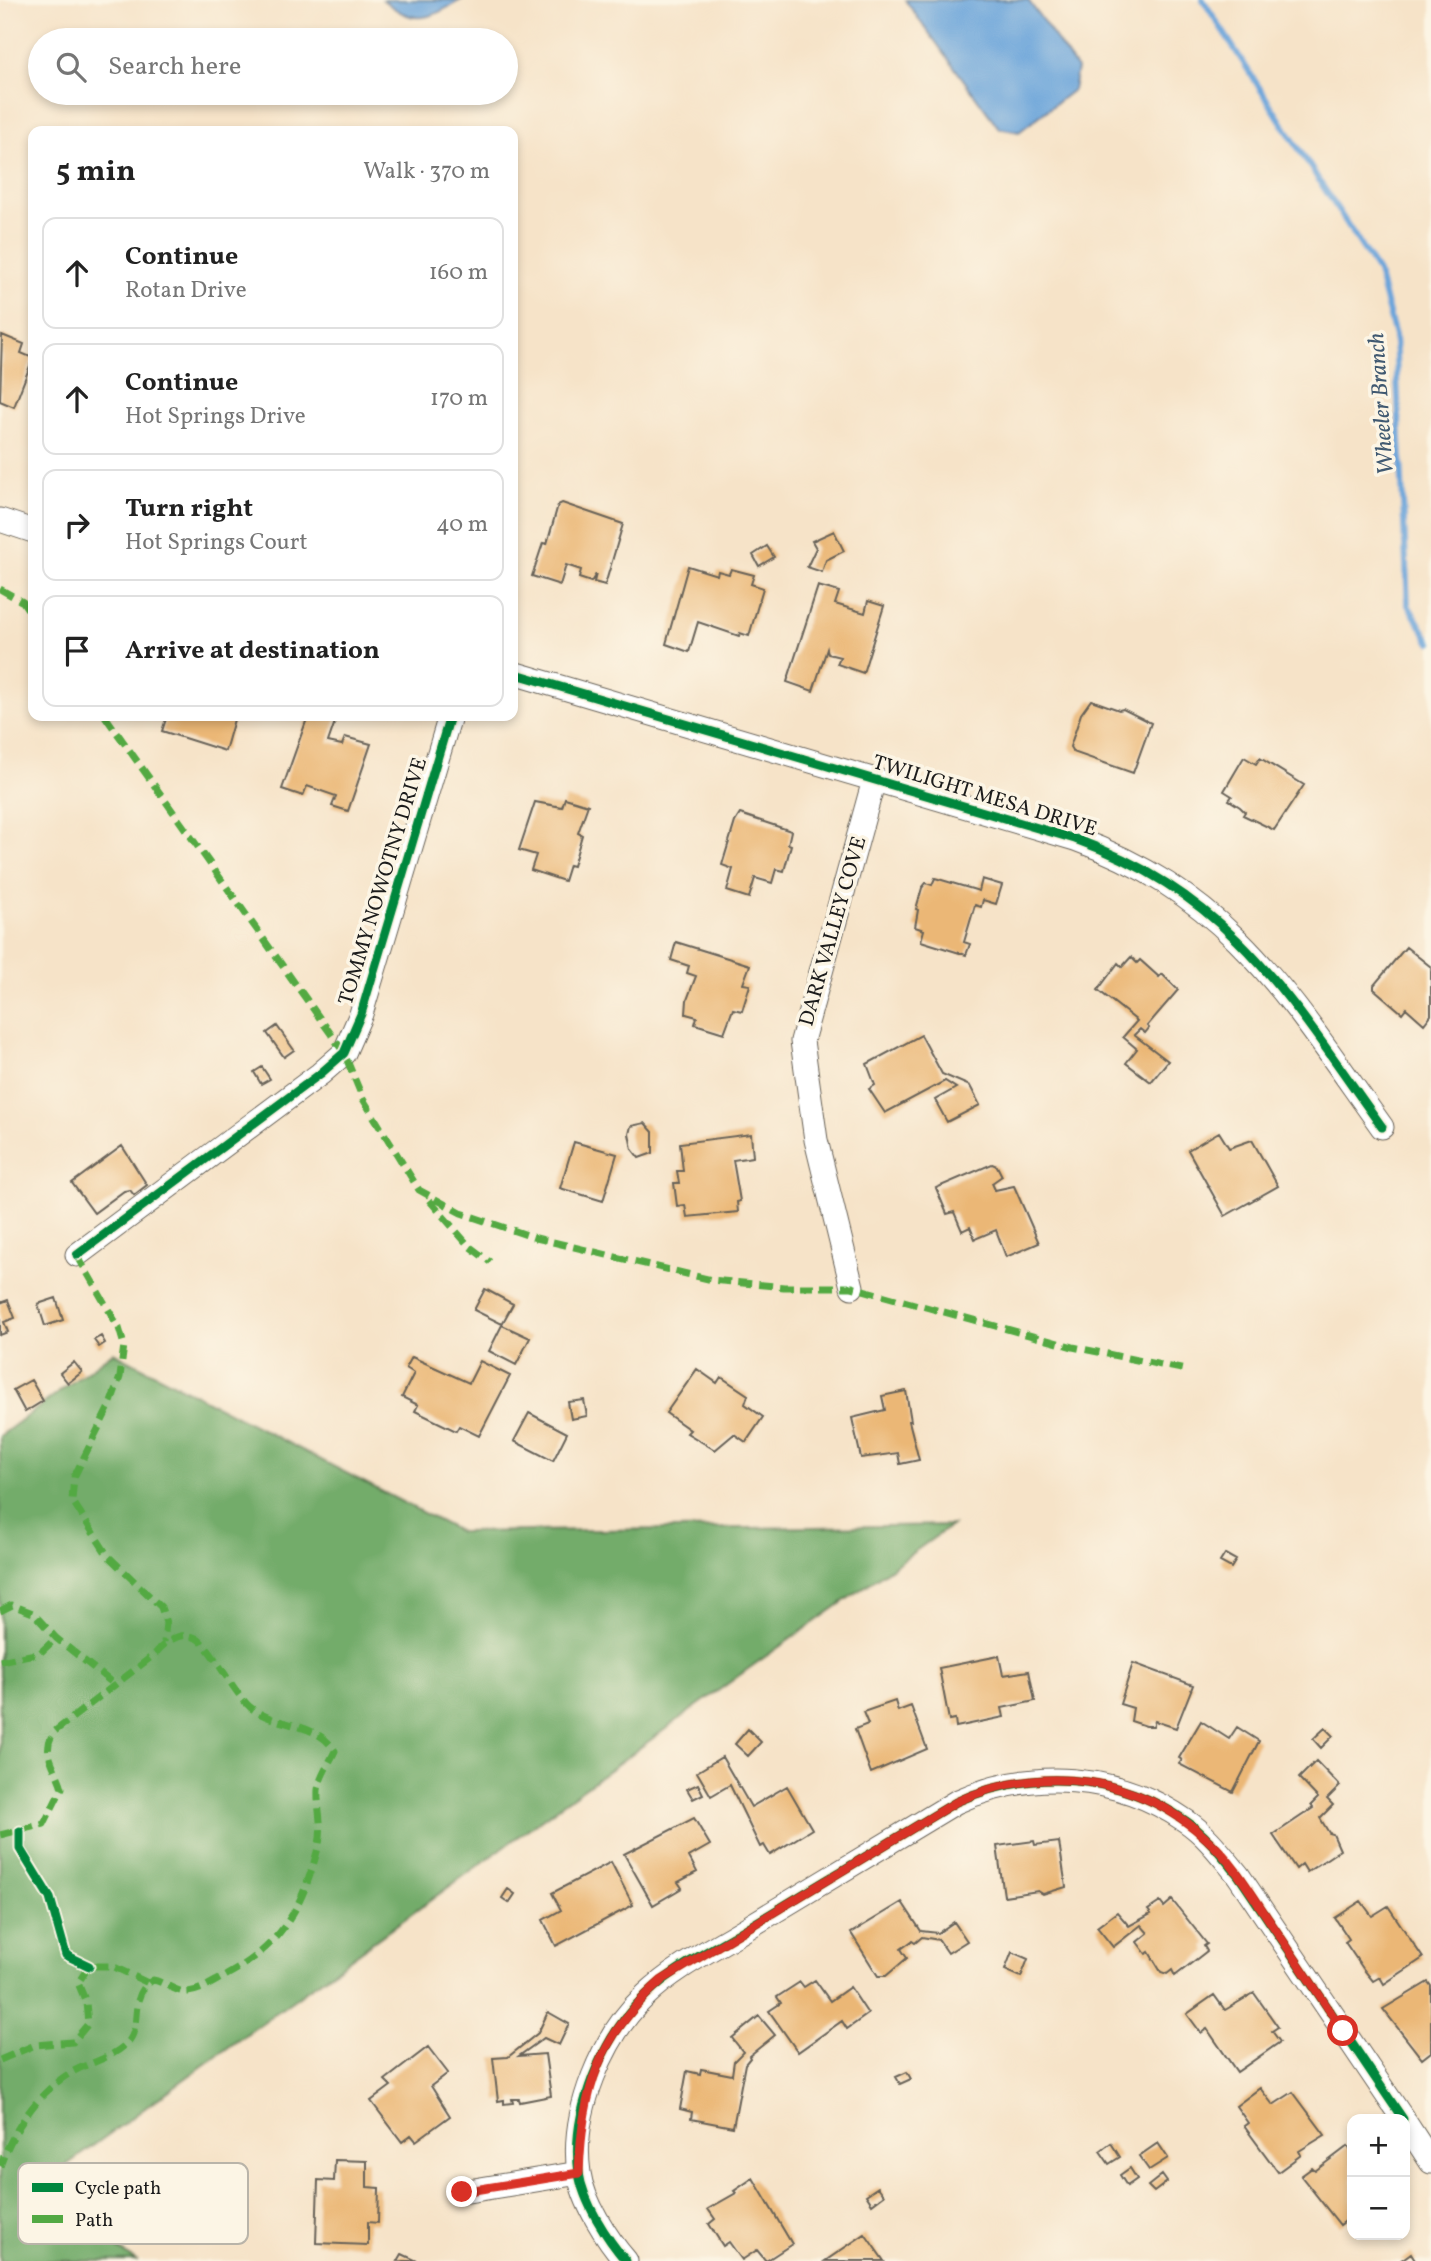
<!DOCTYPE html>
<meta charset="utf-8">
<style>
:root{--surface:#fff;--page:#f6f6f6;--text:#222;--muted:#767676;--line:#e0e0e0}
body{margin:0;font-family:Vollkorn,serif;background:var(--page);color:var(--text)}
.controls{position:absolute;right:21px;bottom:21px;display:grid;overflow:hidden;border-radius:14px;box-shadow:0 4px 10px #0003}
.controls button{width:63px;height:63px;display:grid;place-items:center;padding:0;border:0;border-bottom:2px solid var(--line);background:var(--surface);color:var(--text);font:35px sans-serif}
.stop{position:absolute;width:21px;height:21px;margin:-16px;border:5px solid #d93025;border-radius:50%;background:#fff}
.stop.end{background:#d93025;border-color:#fff;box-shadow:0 2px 7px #0008}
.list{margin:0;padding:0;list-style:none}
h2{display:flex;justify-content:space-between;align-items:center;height:91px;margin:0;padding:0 28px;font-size:30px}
h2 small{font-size:23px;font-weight:400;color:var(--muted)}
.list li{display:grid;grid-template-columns:46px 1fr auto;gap:21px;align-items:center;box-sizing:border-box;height:112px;margin:0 14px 14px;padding:0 14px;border:2px solid var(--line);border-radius:14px}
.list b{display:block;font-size:26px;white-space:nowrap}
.list p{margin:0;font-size:23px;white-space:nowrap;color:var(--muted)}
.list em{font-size:23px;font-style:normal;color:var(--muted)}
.icon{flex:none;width:38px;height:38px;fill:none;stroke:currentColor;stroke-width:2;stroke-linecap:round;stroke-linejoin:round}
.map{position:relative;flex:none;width:1431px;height:2261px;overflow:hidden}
.search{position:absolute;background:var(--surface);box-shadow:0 4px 10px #0003;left:28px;top:28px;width:490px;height:77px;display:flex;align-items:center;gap:18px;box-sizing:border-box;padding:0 24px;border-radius:38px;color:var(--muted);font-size:26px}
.panel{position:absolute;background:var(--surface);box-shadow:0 4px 10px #0003;left:28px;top:126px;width:490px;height:595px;border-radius:14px}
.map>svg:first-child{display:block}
.forest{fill:#73ac6a;stroke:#486443;stroke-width:2}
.water{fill:#6ba4da;stroke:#44607b;stroke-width:2}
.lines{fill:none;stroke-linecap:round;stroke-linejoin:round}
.stream{stroke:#6ba4da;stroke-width:6}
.building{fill:#ebb776}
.street-casing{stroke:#686258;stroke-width:25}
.street{stroke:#fff;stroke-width:23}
.quiet{stroke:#52a943;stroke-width:7;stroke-dasharray:14 7;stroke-linecap:butt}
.cycleway-casing{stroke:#fcf5e5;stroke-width:13}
.cycleway{stroke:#00873e;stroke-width:9}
.route{stroke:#d93025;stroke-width:9}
.labels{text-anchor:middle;stroke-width:7;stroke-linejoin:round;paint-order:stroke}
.street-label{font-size:21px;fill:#1c1c1c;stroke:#fcf5e5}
.water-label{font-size:23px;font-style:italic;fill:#405971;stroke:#fcf5e5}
.key{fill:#fcf5e5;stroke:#b9b4a9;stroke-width:2}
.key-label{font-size:19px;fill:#1c1c1c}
</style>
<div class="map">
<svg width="1431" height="2261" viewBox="0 0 1431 2261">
<rect width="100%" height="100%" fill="#fcf5e5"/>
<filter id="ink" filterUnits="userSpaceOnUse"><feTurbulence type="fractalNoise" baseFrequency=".0143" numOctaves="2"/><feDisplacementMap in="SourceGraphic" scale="14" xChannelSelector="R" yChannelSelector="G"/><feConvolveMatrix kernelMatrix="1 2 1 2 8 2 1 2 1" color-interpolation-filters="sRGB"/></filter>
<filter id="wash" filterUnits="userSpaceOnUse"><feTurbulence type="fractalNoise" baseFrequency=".00686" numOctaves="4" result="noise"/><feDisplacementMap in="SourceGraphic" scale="28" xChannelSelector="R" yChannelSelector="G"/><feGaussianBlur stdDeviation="1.57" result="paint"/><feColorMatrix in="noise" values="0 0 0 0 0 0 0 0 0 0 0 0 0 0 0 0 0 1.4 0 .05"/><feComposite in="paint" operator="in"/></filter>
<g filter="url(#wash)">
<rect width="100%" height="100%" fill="#f6e3c8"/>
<path class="forest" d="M113 1352 460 1532 952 1525 748 1669 31 2191 136 2261H0V1436Z"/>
<path class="water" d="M383 0H461C427 20 415 26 383 0Z
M905 0H1028L1077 69 1073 90 1019 132 999 128Z"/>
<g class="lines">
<path class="stream" d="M1203 0 1378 272 1395 336 1408 605 1431 643"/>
</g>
<g id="blocks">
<path class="building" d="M2 335 24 344 21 353 33 358 14 407 0 401Z
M562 503 623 524 605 585 594 582 596 574 591 582 579 578 581 570 566 565 560 585 532 576 543 543 547 544 558 505Z
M834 531 844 551 826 560 822 572 807 567 816 548 812 541Z
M767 546 774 557 759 566 753 555Z
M688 566 717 575 718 571 729 574 731 569 754 575 751 584 763 588 749 636 740 633 739 636 698 622 689 652 666 644Z
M818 586 839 592 835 604 865 613 868 601 884 606 863 673 837 664 840 657 828 654 827 649 813 691 787 682Z
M1091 700 1119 710 1123 709 1151 723 1133 773 1073 752 1070 747 1081 714Z
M167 716H235L225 751 162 731Z
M308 716H337L328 742 342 745 345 737 371 744 348 811 332 806 336 796 307 786 303 796 282 789Z
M1244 757 1256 764 1260 758 1304 785 1274 830 1243 815 1245 812 1240 807 1229 800 1232 796 1224 791Z
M565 798 588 805 578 833 582 835 573 866 569 865 564 881 531 870 536 855 519 850 535 802 562 807Z
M740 814 791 831 788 844 791 845 784 871 776 869 772 883 755 878 749 898 727 891 733 869 722 865 735 822Z
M935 878 979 891 982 879 1002 885 996 904 983 900 981 907 975 905 964 942 970 944 966 955 921 941 924 930 915 927 918 910 916 909 922 888 926 883 932 885Z
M676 942 750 965 743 984 750 985 742 1011 733 1009 724 1033 695 1024 697 1017 686 1014 687 1000 696 976 687 973 689 966 671 960Z
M1406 947 1431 967V1015L1424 1024 1406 1008 1402 1013 1374 989V985Z
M1131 957 1137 963 1140 960 1159 977 1162 974 1178 990 1147 1026 1149 1028 1145 1033 1140 1029 1134 1035 1168 1061 1151 1082 1126 1063 1137 1049 1123 1037 1137 1021 1098 990 1118 963 1122 967Z
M277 1026 294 1050 284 1057 267 1033Z
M921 1035 942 1074 970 1086 980 1105 947 1122 935 1100 956 1088 945 1081 885 1113 869 1089 875 1085 867 1064Z
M262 1067 270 1079 261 1084 254 1072Z
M645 1123 653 1132V1153L639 1158 632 1149 629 1134 631 1126Z
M1219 1132 1229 1148 1252 1140 1278 1186 1225 1216 1188 1150Z
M751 1134 753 1157 733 1160 740 1201 737 1202 738 1212 687 1217 685 1205 677 1206 674 1183H679L677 1171H683L680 1143Z
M574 1142 617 1154 603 1201 560 1188Z
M122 1146 147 1185 134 1195 130 1190 124 1191 94 1213 72 1183Z
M992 1164 997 1166 1002 1176 992 1183 995 1190 1014 1186 1039 1243 1006 1257 996 1230 975 1239 970 1227 962 1231 954 1212 947 1214 936 1188Z
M485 1289 513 1304 502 1324 474 1310Z
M56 1298 63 1320 45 1326 38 1304Z
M8 1300 15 1318 4 1322 8 1332 0 1335V1303Z
M502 1325 530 1338 516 1365 489 1351Z
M101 1336 105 1343 99 1347 94 1340Z
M412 1357 469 1383 480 1361 510 1376 479 1436 459 1426 456 1431 415 1411 418 1405 402 1397 414 1373 406 1368Z
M74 1362 82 1372 68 1383 60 1373Z
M697 1369 717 1383 721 1377 748 1395 745 1404 763 1417 746 1442 734 1434 715 1450 687 1433 690 1430 666 1413Z
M31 1380 43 1401 25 1412 13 1390Z
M906 1391 911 1421H909L919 1460 900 1464 898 1453 861 1458 852 1418 885 1410 882 1396Z
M584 1400 587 1416 571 1419 568 1402Z
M529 1413 567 1433 553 1461 514 1441Z
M1225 1554 1236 1560 1231 1568 1220 1562Z
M999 1656 1003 1675 1029 1671 1035 1701 1002 1708 1004 1717 956 1727 955 1719 949 1720 939 1668Z
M1133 1663 1193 1685 1176 1728 1155 1721 1153 1726H1146L1131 1721 1133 1708 1120 1704Z
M895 1701 898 1711 911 1706 927 1749 871 1773 855 1729 868 1724 863 1712Z
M1201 1721 1229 1739 1237 1727 1259 1741 1233 1792 1179 1764 1182 1760 1179 1758Z
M1325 1728 1333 1736 1321 1748 1313 1739Z
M748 1729 761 1742 748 1756 735 1744Z
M722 1757 751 1807 787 1786 812 1829 770 1855 764 1845 760 1847 730 1785 711 1796 697 1772Z
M1316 1761 1340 1786 1327 1799 1333 1805 1320 1818 1329 1833 1333 1834 1340 1850 1307 1872 1302 1864 1296 1869 1273 1835 1313 1808 1311 1805 1318 1798 1299 1778Z
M698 1784 703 1794 693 1799 687 1789Z
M694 1818 710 1845 689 1857 697 1872 678 1882 682 1888 653 1905 624 1854Z
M1034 1841 1035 1845 1059 1842 1066 1887 1043 1894 1038 1891 1004 1896 997 1846Z
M611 1862 633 1905 556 1946 543 1920 561 1910 552 1893Z
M508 1889 515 1894 509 1903 502 1898Z
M1172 1900 1207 1944 1204 1946 1207 1951 1175 1976 1172 1970 1167 1974 1161 1972 1149 1952 1146 1954 1137 1942 1148 1933 1141 1925 1113 1947 1097 1927 1117 1912 1129 1926 1151 1914 1148 1910 1160 1902 1164 1907Z
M1361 1901 1372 1916 1388 1906 1423 1958 1384 1984 1380 1977 1373 1981 1364 1970 1345 1942 1349 1939 1335 1918Z
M902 1902 921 1931 938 1933 954 1922 967 1941 948 1953 939 1940 922 1937 915 1943 912 1941 901 1949 907 1958 886 1976H878L851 1933Z
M1012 1952 1028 1959 1021 1977 1005 1970Z
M815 1980 830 2001 850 1987 868 2014 847 2029 842 2021 798 2052 769 2011 781 2003 777 1997 800 1982 804 1987Z
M1428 1982 1431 1986V2052L1422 2059 1383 2009Z
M1254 1993 1278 2027 1272 2031 1280 2042 1237 2072 1207 2029 1201 2033 1187 2014 1214 1995 1225 2010Z
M548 2012 569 2024 559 2045 544 2038 519 2056 545 2054 551 2096 520 2102 519 2099H512L513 2103 504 2104V2100L498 2101 493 2058 508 2057 538 2033Z
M759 2016 775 2035 749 2056 750 2058 745 2064 733 2127 691 2119 692 2112 680 2109 687 2071 700 2074 701 2069 732 2075 734 2061 743 2052 732 2038Z
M428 2047 448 2073 431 2086 450 2116 416 2141 411 2135 402 2142 371 2101 391 2086 385 2080Z
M907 2072 911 2079 900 2084 896 2077Z
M1260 2088 1273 2105 1293 2092 1325 2135 1299 2151 1301 2155 1278 2172 1244 2126 1248 2123 1236 2106Z
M1111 2143 1120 2157 1109 2164 1100 2151Z
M1158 2143 1168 2158 1149 2170 1139 2156Z
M1348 2146 1352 2153V2216L1340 2225 1301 2176 1312 2168 1315 2171Z
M335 2160 367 2161V2187L379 2188 378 2223 368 2222V2245L316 2243 318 2180 334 2181Z
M1130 2168 1137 2179 1127 2186 1120 2175Z
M1162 2175 1167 2182 1154 2192 1148 2186Z
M753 2178 792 2244 766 2261 757 2250 742 2260 729 2242 723 2246 709 2224 715 2219 708 2209 736 2193 734 2191Z
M878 2187 884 2195 872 2204 866 2195Z
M865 2234 884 2261H825Z
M1411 2253 1416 2261H1400Z
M402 2254 417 2261H398Z"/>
</g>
</g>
<g filter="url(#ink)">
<use href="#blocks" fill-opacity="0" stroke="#686258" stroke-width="2"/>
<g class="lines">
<defs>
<path id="street" d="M0 520 33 531
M513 673 1075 839C1231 895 1290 999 1382 1127
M77 1255 320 1074 344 1053 361 1014 450 716
M852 1287 816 1140 802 1041 874 780
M1405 2122 1431 2162
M462 2192 579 2173
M626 2261C607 2239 583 2202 579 2173 570 2113 603 2035 646 1995 676 1966 717 1947 752 1925 820 1884 888 1843 956 1802 1031 1768 1117 1773 1186 1821 1207 1835 1222 1856 1238 1875L1403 2119"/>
</defs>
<use href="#street" class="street-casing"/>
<use href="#street" class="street"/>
<path class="quiet" d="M0 589 23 602 33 617
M105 716 331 1034 344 1053 363 1099 419 1190 461 1213 536 1238 712 1280 784 1287H852L1073 1347 1186 1370
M429 1200 469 1246 490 1262
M77 1255 119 1328 124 1345 120 1377 110 1405 74 1477 72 1500 108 1556 161 1607 166 1623 164 1642
M0 1611 12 1605 33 1613 56 1638 115 1685
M0 1661 40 1653 56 1638
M0 1835 44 1824 62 1788C57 1768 39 1751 55 1731L155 1654C163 1643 181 1630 196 1638 211 1646 232 1691 250 1707 275 1728 317 1721 335 1751 329 1764 320 1776 318 1790 317 1808 323 1826 319 1844 303 1907 282 1946 223 1977 213 1982 200 1991 188 1992 176 1993 165 1982 153 1980 127 1996 143 2026 128 2042 116 2056 92 2062 76 2070 40 2088 13 2130 0 2166
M0 2060 35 2045 73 2042 88 2024 86 2002 78 1983 89 1966H112L148 1983"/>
<defs>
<path id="cycleway" d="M513 673 1075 839C1231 895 1290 999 1382 1127
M77 1255 320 1074 344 1053 361 1014 450 716
M20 1831V1849L50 1898 66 1955 89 1966
M626 2261C607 2239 583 2202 579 2173 570 2113 603 2035 646 1995 676 1966 717 1947 752 1925 820 1884 888 1843 956 1802 1031 1768 1117 1773 1186 1821 1207 1835 1222 1856 1238 1875L1403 2119"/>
</defs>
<use href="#cycleway" class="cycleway-casing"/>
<use href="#cycleway" class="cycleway"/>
</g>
</g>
<g class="lines" filter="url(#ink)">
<path class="route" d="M462 2192 579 2173C582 2091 598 2036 662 1980L956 1802C1041 1763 1138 1775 1208 1840 1233 1862 1251 1893 1269 1920 1294 1957 1319 1994 1343 2031"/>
</g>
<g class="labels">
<g class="street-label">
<text transform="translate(985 795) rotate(17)" y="7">TWILIGHT MESA DRIVE</text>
<text transform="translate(382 881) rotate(-73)" y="7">TOMMY NOWOTNY DRIVE</text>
<text transform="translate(832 931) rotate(-74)" y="7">DARK VALLEY COVE</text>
</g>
<g class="water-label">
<text transform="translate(1380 404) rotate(-94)" y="8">Wheeler Branch</text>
</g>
</g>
<rect x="18" y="2163" width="230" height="81" rx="10" class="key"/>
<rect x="32" y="2183" width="31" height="9" fill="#00873e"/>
<rect x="32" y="2215" width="31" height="8" fill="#52a943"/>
<g class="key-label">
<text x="75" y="2194">Cycle path</text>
<text x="75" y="2226">Path</text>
</g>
</svg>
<div class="controls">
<button>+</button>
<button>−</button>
</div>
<div class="stop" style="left:1343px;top:2031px"></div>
<div class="stop end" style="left:462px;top:2192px"></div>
<div class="search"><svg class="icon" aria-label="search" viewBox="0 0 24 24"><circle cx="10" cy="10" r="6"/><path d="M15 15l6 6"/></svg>Search here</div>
<section class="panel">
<h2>5 min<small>Walk · 370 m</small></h2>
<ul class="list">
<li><svg class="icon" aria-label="ahead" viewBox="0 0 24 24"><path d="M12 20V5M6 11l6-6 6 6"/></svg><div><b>Continue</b><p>Rotan Drive</p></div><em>160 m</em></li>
<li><svg class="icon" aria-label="ahead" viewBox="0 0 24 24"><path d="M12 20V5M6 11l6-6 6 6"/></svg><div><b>Continue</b><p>Hot Springs Drive</p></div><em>170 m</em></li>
<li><svg class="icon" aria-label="right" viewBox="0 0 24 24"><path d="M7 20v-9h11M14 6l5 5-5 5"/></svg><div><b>Turn right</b><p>Hot Springs Court</p></div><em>40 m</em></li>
<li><svg class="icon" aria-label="arrive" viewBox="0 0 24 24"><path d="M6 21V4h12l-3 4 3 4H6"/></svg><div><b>Arrive at destination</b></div></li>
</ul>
</section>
</div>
